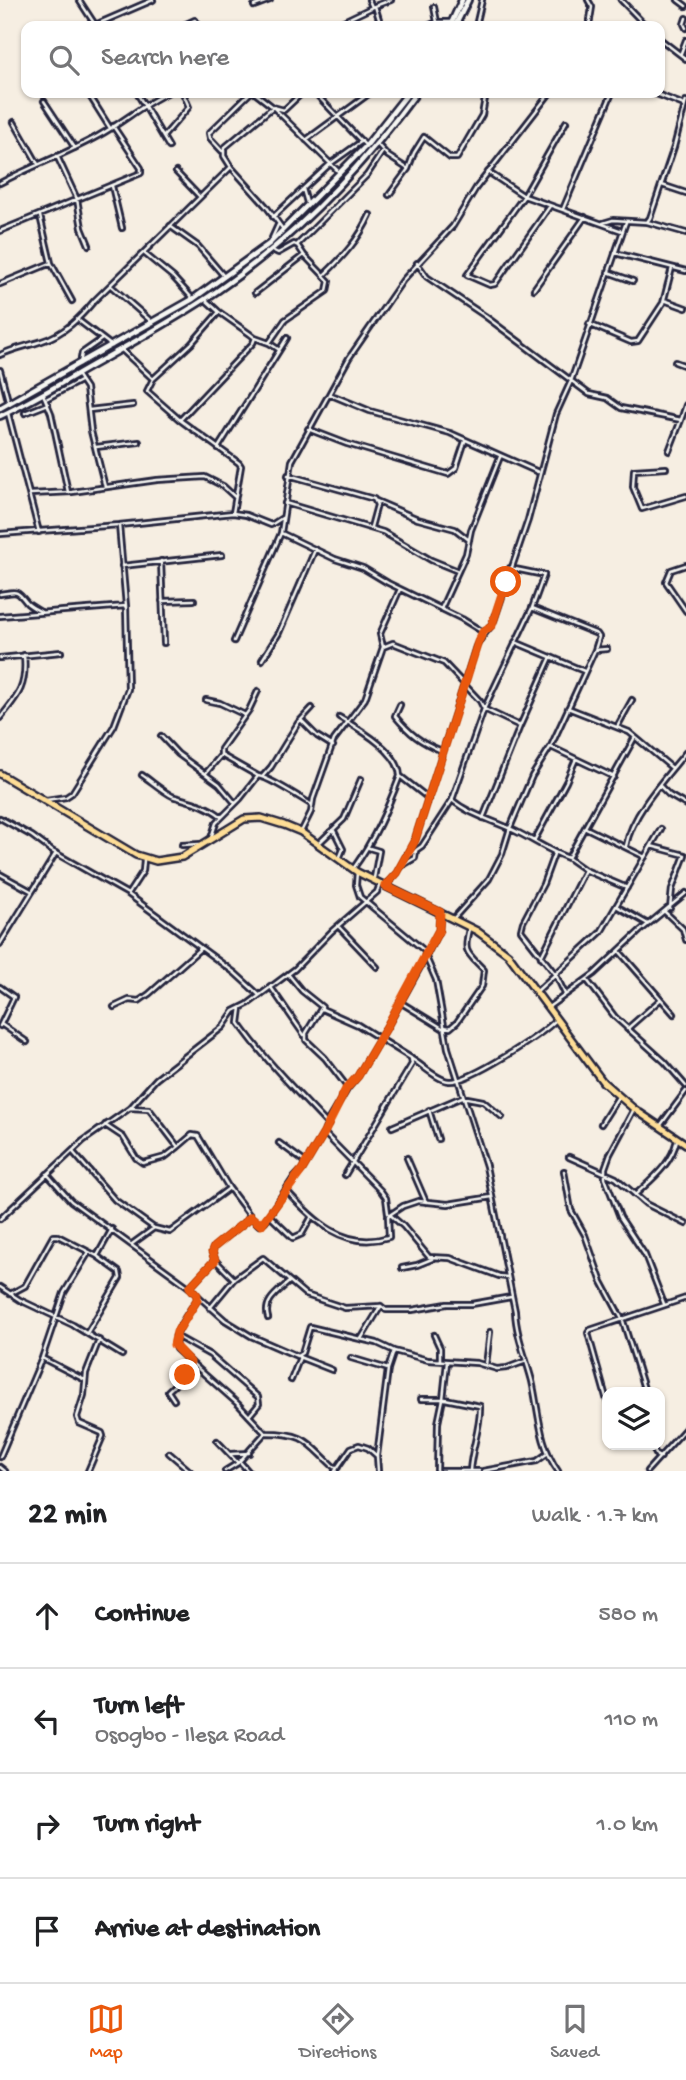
<!DOCTYPE html>
<meta charset="utf-8">
<style>
:root{--surface:#fff;--page:#f2f2f2;--text:#202124;--muted:#757577;--line:#e0e0e0;--accent:#ea580c}
body{margin:0;font-family:"Gochi Hand",sans-serif;background:var(--page);color:var(--text)}
.controls{position:absolute;right:21px;bottom:21px;display:grid;overflow:hidden;border-radius:14px;box-shadow:0 2px 5px #0004}
.controls button{width:63px;height:63px;display:grid;place-items:center;padding:0;border:0;border-bottom:2px solid var(--line);background:var(--surface);color:var(--text);font:35px sans-serif}
.stop{position:absolute;width:21px;height:21px;margin:-16px;border:5px solid #ea580c;border-radius:50%;background:#fff}
.stop.end{background:#ea580c;border-color:#fff;box-shadow:0 2px 7px #0008}
.list{margin:0;padding:0;list-style:none}
h2{display:flex;justify-content:space-between;align-items:center;height:91px;margin:0;padding:0 28px;font-size:30px}
h2 small{font-size:23px;font-weight:400;color:var(--muted)}
.list li{display:grid;grid-template-columns:46px 1fr auto;gap:21px;align-items:center;box-sizing:border-box;height:105px;padding:0 28px;border-top:2px solid var(--line)}
.list b{display:block;font-size:26px;white-space:nowrap}
.list p{margin:0;font-size:23px;white-space:nowrap;color:var(--muted)}
.list em{font-size:23px;font-style:normal;color:var(--muted)}
.icon{flex:none;width:38px;height:38px;fill:none;stroke:currentColor;stroke-width:2;stroke-linecap:round;stroke-linejoin:round}
.map{position:relative;flex:none;width:686px;height:1471px;overflow:hidden}
.search{position:absolute;background:var(--surface);box-shadow:0 2px 5px #0004;left:21px;right:21px;top:21px;height:77px;display:flex;align-items:center;gap:18px;box-sizing:border-box;padding:0 24px;border-radius:14px;color:var(--muted);font-size:26px}
.sheet{height:511px;background:var(--surface)}
nav{display:flex;justify-content:space-around;align-items:center;box-sizing:border-box;height:98px;border-top:2px solid var(--line);background:var(--surface);font-size:19px;color:var(--muted)}
nav a{display:grid;justify-items:center;gap:4px}
nav .on{color:var(--accent)}
.map>svg:first-child{display:block}
.lines{fill:none;stroke-linecap:round;stroke-linejoin:round}
.minor-casing{stroke:#22223b;stroke-width:8}
.secondary-casing{stroke:#22223b;stroke-width:10}
.primary-casing{stroke:#22223b;stroke-width:10}
.minor{stroke:#f6f6f2;stroke-width:2.5}
.secondary{stroke:#f6f6f2;stroke-width:4.5}
.primary{stroke:#fedd96;stroke-width:5}
.route{stroke:#ea580c;stroke-width:9}
</style>
<div class="map">
<svg width="686" height="1471" viewBox="0 0 686 1471">
<rect width="100%" height="100%" fill="#f6eee2"/>
<filter id="ink" filterUnits="userSpaceOnUse"><feTurbulence type="fractalNoise" baseFrequency=".0143" numOctaves="2"/><feDisplacementMap in="SourceGraphic" scale="14" xChannelSelector="R" yChannelSelector="G"/><feConvolveMatrix kernelMatrix="1 2 1 2 8 2 1 2 1" color-interpolation-filters="sRGB"/></filter>
<g filter="url(#ink)">
<g class="lines">
<defs>
<path id="minor" d="M79 0 96 26
M369 0 372 7 391 0
M588 0 592 7 589 26
M621 0 646 26
M678 0 686 6
M254 6 270 0
M434 7 437 22
M686 18 684 24 686 28
M95 25 153 0
M182 26 195 20 199 26
M333 26 375 6 381 26
M428 26 437 22H452
M476 26 482 0
M660 39 686 59
M681 53 686 40
M88 93 110 128
M137 93 169 147
M255 93 273 107 224 148V156L231 167 266 206 282 228
M302 93 284 110 273 107 340 173
M315 93 366 146
M654 93 684 105
M44 101 75 148
M14 122 38 164
M163 137 189 107 183 93
M306 140 370 93
M377 144 388 156 408 169 389 195
M222 151 210 138 209 133 250 93
M57 156 77 199 82 228 89 245
M408 169 414 153 424 137 450 158H457L482 115 486 93
M176 172 199 196
M488 172 524 196 622 231
M0 183C32 166 66 154 98 136 122 123 142 105 167 93
M662 185 686 193
M112 186 122 228
M307 203 303 189 330 164 362 141
M550 206 495 284 490 285 467 275 524 196 566 122
M563 209 612 93
M273 217 303 189
M647 222 686 233
M603 223 613 220 647 222 650 218 674 147 686 101
M170 226 198 246 223 275
M0 231 141 173V168L113 126
M272 238 278 225
M297 245 367 175 383 151
M272 250 278 253 294 244 298 246 304 255
M615 253 686 271
M145 254 173 277 193 299
M51 263 72 301
M417 263 427 277 485 316 589 394 607 398 621 408 681 420 686 405
M608 272 633 281
M324 275C344 256 359 239 370 215
M0 284 51 263 40 216
M111 286 153 323
M534 289 585 217
M255 293 304 255 329 281 327 291 285 320 269 343
M206 300 219 312
M664 300 686 308
M78 320 112 346
M589 324 631 342 638 341 663 303 672 268
M255 338 269 343 278 349
M121 349 152 378
M0 355C14 348 28 346 42 341 64 334 80 318 94 301L231 167
M675 362 686 366
M80 364 82 353 102 339
M0 370 9 404
M78 376 86 388 91 431 105 487
M43 394 51 413 68 492
M329 394 370 411 450 433 538 472
M46 399 80 381
M89 410 133 405
M8 413 39 532
M25 413 48 404
M180 420 253 343 255 338 250 334 219 312 191 344 153 379 147 391 180 420 239 463 241 466 233 513
M308 429 347 444 448 474 456 468 465 441
M96 447 139 442
M218 448 287 338
M669 451 681 420
M666 468 634 470 633 487 642 509 686 496
M288 475 374 499 377 505 371 527
M30 494 72 492 157 480 205 477 223 486 235 497
M376 501 418 519 455 529 469 540
M285 503 383 532 431 560 458 571
M281 533 335 559 363 568 388 583 462 619 483 632
M0 534 119 525 233 513 246 515 271 525 282 518
M161 561 164 643
M686 565 671 570 666 582 686 611
M122 566 222 555
M510 568 544 575 532 608 597 634 599 637 595 650
M0 594C16 592 16 589 26 602 29 606 36 609 41 612
M162 601 194 600
M441 609 466 554 471 530 500 457
M0 616 126 606
M234 641 281 533 292 461 349 358 403 280 453 226 476 188 550 93
M515 642 584 671
M383 647 393 643 444 663 480 701 484 709 520 726
M0 658 61 652
M262 660 279 633 315 550
M258 691 249 710 221 749V755L258 776C268 777 301 798 312 805
M206 700 220 703 245 715
M400 705 395 716C410 734 420 742 442 751
M568 708 629 732 672 768
M339 717C359 729 399 751 400 776 387 810 374 840 353 869
M0 718C19 695 27 686 24 655
M301 720 317 736 333 746
M617 727 632 700
M161 736 178 754 219 784 235 803
M551 747 614 777
M206 773 221 755
M142 775C150 780 167 795 175 797 193 802 207 805 222 817
M263 776 271 767 298 723 312 708
M400 776 428 798
M659 785 669 795 686 805
M46 800 66 797 72 793 114 726 128 689 126 606 119 525
M452 800C470 815 492 820 513 830 532 839 549 851 568 858L635 737
M0 818 32 836 52 851 128 894 235 973 259 995
M483 818 520 726 551 657
M586 828 645 857
M334 831 343 849 339 859
M301 832 311 812 313 799 334 740 365 699 383 647 380 634 400 589
M211 838 216 823 240 799 258 776
M534 841 566 782 576 759
M318 844 344 819 361 779
M182 845 200 844
M626 846C632 813 665 778 686 752
M651 846 685 855
M369 848 379 851 374 878
M554 854 543 884 523 922 521 930 556 975 565 994
M409 855 422 846 452 800 484 709 532 608
M568 858 585 870 627 888
M403 865 415 858 416 851
M357 872 356 885 360 897 426 952
M0 874 31 891
M385 886 397 873 415 840 476 647C481 635 490 630 494 620L528 520 556 414 571 381 626 222
M128 894 143 871 144 860
M618 907 648 924
M670 908 672 889 685 855
M665 912 683 929 686 940
M453 919 489 879 502 854 510 828 532 776 551 746 595 650 607 649
M338 926 377 967
M0 944 56 853
M619 951 674 1014
M425 955 436 980 448 1048 486 1166 515 1311C516 1335 526 1358 532 1381 539 1411 539 1445 558 1471
M541 957 585 870
M288 974 302 991 322 1007 306 1033V1040L325 1058 348 1088 329 1119 324 1133 381 1191 386 1198 388 1213 403 1226 429 1257 450 1258 499 1276 507 1277
M587 980 615 1017 665 1062 686 1086
M270 986 304 1035
M0 987 14 997 0 1026
M536 992 601 932 661 829
M400 1002 444 1029
M550 1006 594 974 640 931 686 893
M114 1007 129 1000 139 1001 149 994 201 948
M241 1008 239 1023 244 1030C269 1064 299 1094 328 1125
M322 1009 358 1025 411 1058 412 1064 345 1175
M1 1024 27 1042
M444 1027 450 1028 457 1022 482 986 484 970C467 952 463 953 469 929
M627 1029 661 999
M412 1059C422 1065 437 1080 449 1081 469 1083 541 1035 556 1020
M348 1088 358 1076 385 1030 424 960 439 930 440 914
M130 1108 149 1109 178 1147 192 1135 198 1136 229 1188 251 1217
M634 1109 610 1154 605 1168V1178L620 1217 645 1255 664 1304
M429 1110 438 1139
M601 1124 618 1097
M105 1125 123 1137 136 1158 143 1163 165 1157 178 1147
M660 1126 686 1091
M392 1127 462 1097 483 1101 502 1117
M279 1143 306 1163
M73 1152 115 1200 154 1228
M569 1157 616 1178 646 1204 686 1224
M407 1158 426 1202
M564 1171 571 1210 585 1235 601 1280 623 1321 645 1392
M47 1174 71 1201 189 1287
M286 1190C313 1220 344 1251 389 1237L388 1216 403 1206 418 1201 448 1204 492 1197
M635 1195C653 1178 671 1165 677 1140
M270 1216 293 1238 302 1234 311 1218
M0 1219 83 1141 130 1108 156 1079 223 1027 234 1011 248 1004 295 969 332 931 377 892 380 884
M132 1244 154 1228 170 1232 228 1189
M215 1260 234 1279
M402 1268 417 1265 432 1259
M0 1287 20 1300 73 1325 122 1355
M10 1294 25 1286 53 1236H58L97 1256
M197 1295 225 1320 251 1336 297 1356 302 1353 310 1327 377 1343 394 1351
M210 1308 234 1279 263 1258 306 1295 345 1308 381 1306 386 1310H412L447 1304H472L511 1297
M268 1318C263 1301 277 1293 289 1282
M87 1333 120 1278 119 1272 97 1256 112 1229
M434 1335 440 1348V1360
M176 1336 210 1355 258 1397 259 1404 249 1416
M361 1339 381 1306
M299 1357 332 1370
M42 1358 85 1380
M351 1358 388 1369 394 1351 428 1360 477 1363 497 1369 507 1368 526 1361
M486 1365 490 1332
M291 1380 300 1357
M421 1399H443L447 1362
M174 1400 168 1391 185 1375 190 1362
M607 1401 588 1333 590 1330 686 1298
M266 1433C306 1433 307 1442 334 1467H338
M217 1441 238 1463 265 1433 238 1404 176 1349C172 1333 188 1314 197 1300V1295L190 1287 215 1260 212 1252 214 1247 251 1217 259 1225 265 1221 293 1179 302 1170 324 1133
M651 1445 657 1456 661 1457
M169 1453 190 1471
M231 1454 249 1453
M377 1456 388 1369
M0 1457 42 1358 64 1293 89 1252
M241 1463 248 1471
M0 1467 5 1471
M88 1471 103 1436 102 1433 79 1423 77 1417 84 1395 86 1373 99 1340
M225 1471 238 1463
M335 1471 351 1448 359 1445 368 1448 377 1456 378 1471
M437 1471 438 1423 443 1399H445L480 1406C481 1428 471 1449 470 1471
M441 1471H479
M483 1471 537 1461 548 1453
M647 1471 686 1428"/>
<path id="secondary" d="M450 26 462 0
M455 26 468 0
M0 408 193 299 269 244 366 146 408 93
M0 416C32 401 63 382 93 365 135 341 178 318 217 291 294 238 361 168 416 93"/>
<path id="primary" d="M0 774 136 855 156 861 182 857 244 819 261 818 284 825 301 832 357 872 477 931 508 954 603 1082 634 1109 686 1144"/>
</defs>
<use href="#minor" class="minor-casing"/>
<use href="#secondary" class="secondary-casing"/>
<use href="#primary" class="primary-casing"/>
<use href="#minor" class="minor"/>
<use href="#secondary" class="secondary"/>
<use href="#primary" class="primary"/>
</g>
</g>
<g class="lines" filter="url(#ink)">
<path class="route" d="M185 1375 190 1362 174 1345 177 1332 197 1300V1295L190 1287 215 1260 212 1252 214 1247 251 1217 261 1225 302 1170 324 1133 346 1089 358 1076 385 1030 439 930 440 912 385 886 397 873 415 840 478 642 483 632 492 625 506 582"/>
</g>
</svg>
<div class="controls">
<button><svg class="icon" aria-label="layers" viewBox="0 0 24 24"><path d="M12 4l9 5-9 5-9-5zM3 14l9 5 9-5"/></svg></button>
</div>
<div class="stop" style="left:506px;top:582px"></div>
<div class="stop end" style="left:185px;top:1375px"></div>
<div class="search"><svg class="icon" aria-label="search" viewBox="0 0 24 24"><circle cx="10" cy="10" r="6"/><path d="M15 15l6 6"/></svg>Search here</div>
</div>
<section class="sheet">
<h2>22 min<small>Walk · 1.7 km</small></h2>
<ul class="list">
<li><svg class="icon" aria-label="ahead" viewBox="0 0 24 24"><path d="M12 20V5M6 11l6-6 6 6"/></svg><div><b>Continue</b></div><em>580 m</em></li>
<li><svg class="icon" aria-label="left" viewBox="0 0 24 24"><path d="M17 20v-9H6M10 6l-5 5 5 5"/></svg><div><b>Turn left</b><p>Osogbo - Ilesa Road</p></div><em>110 m</em></li>
<li><svg class="icon" aria-label="right" viewBox="0 0 24 24"><path d="M7 20v-9h11M14 6l5 5-5 5"/></svg><div><b>Turn right</b></div><em>1.0 km</em></li>
<li><svg class="icon" aria-label="arrive" viewBox="0 0 24 24"><path d="M6 21V4h12l-3 4 3 4H6"/></svg><div><b>Arrive at destination</b></div></li>
</ul>
</section>
<nav>
<a class="on"><svg class="icon" aria-label="map" viewBox="0 0 24 24"><path d="M3 6l6-2 6 2 6-2v14l-6 2-6-2-6 2zM9 4v14M15 6v14"/></svg>Map</a>
<a><svg class="icon" aria-label="directions" viewBox="0 0 24 24"><path d="M12 3l9 9-9 9-9-9zM9 14v-3h6M13 9l2 2-2 2"/></svg>Directions</a>
<a><svg class="icon" aria-label="saved" viewBox="0 0 24 24"><path d="M7 4h10v16l-5-4-5 4z"/></svg>Saved</a>
</nav>
